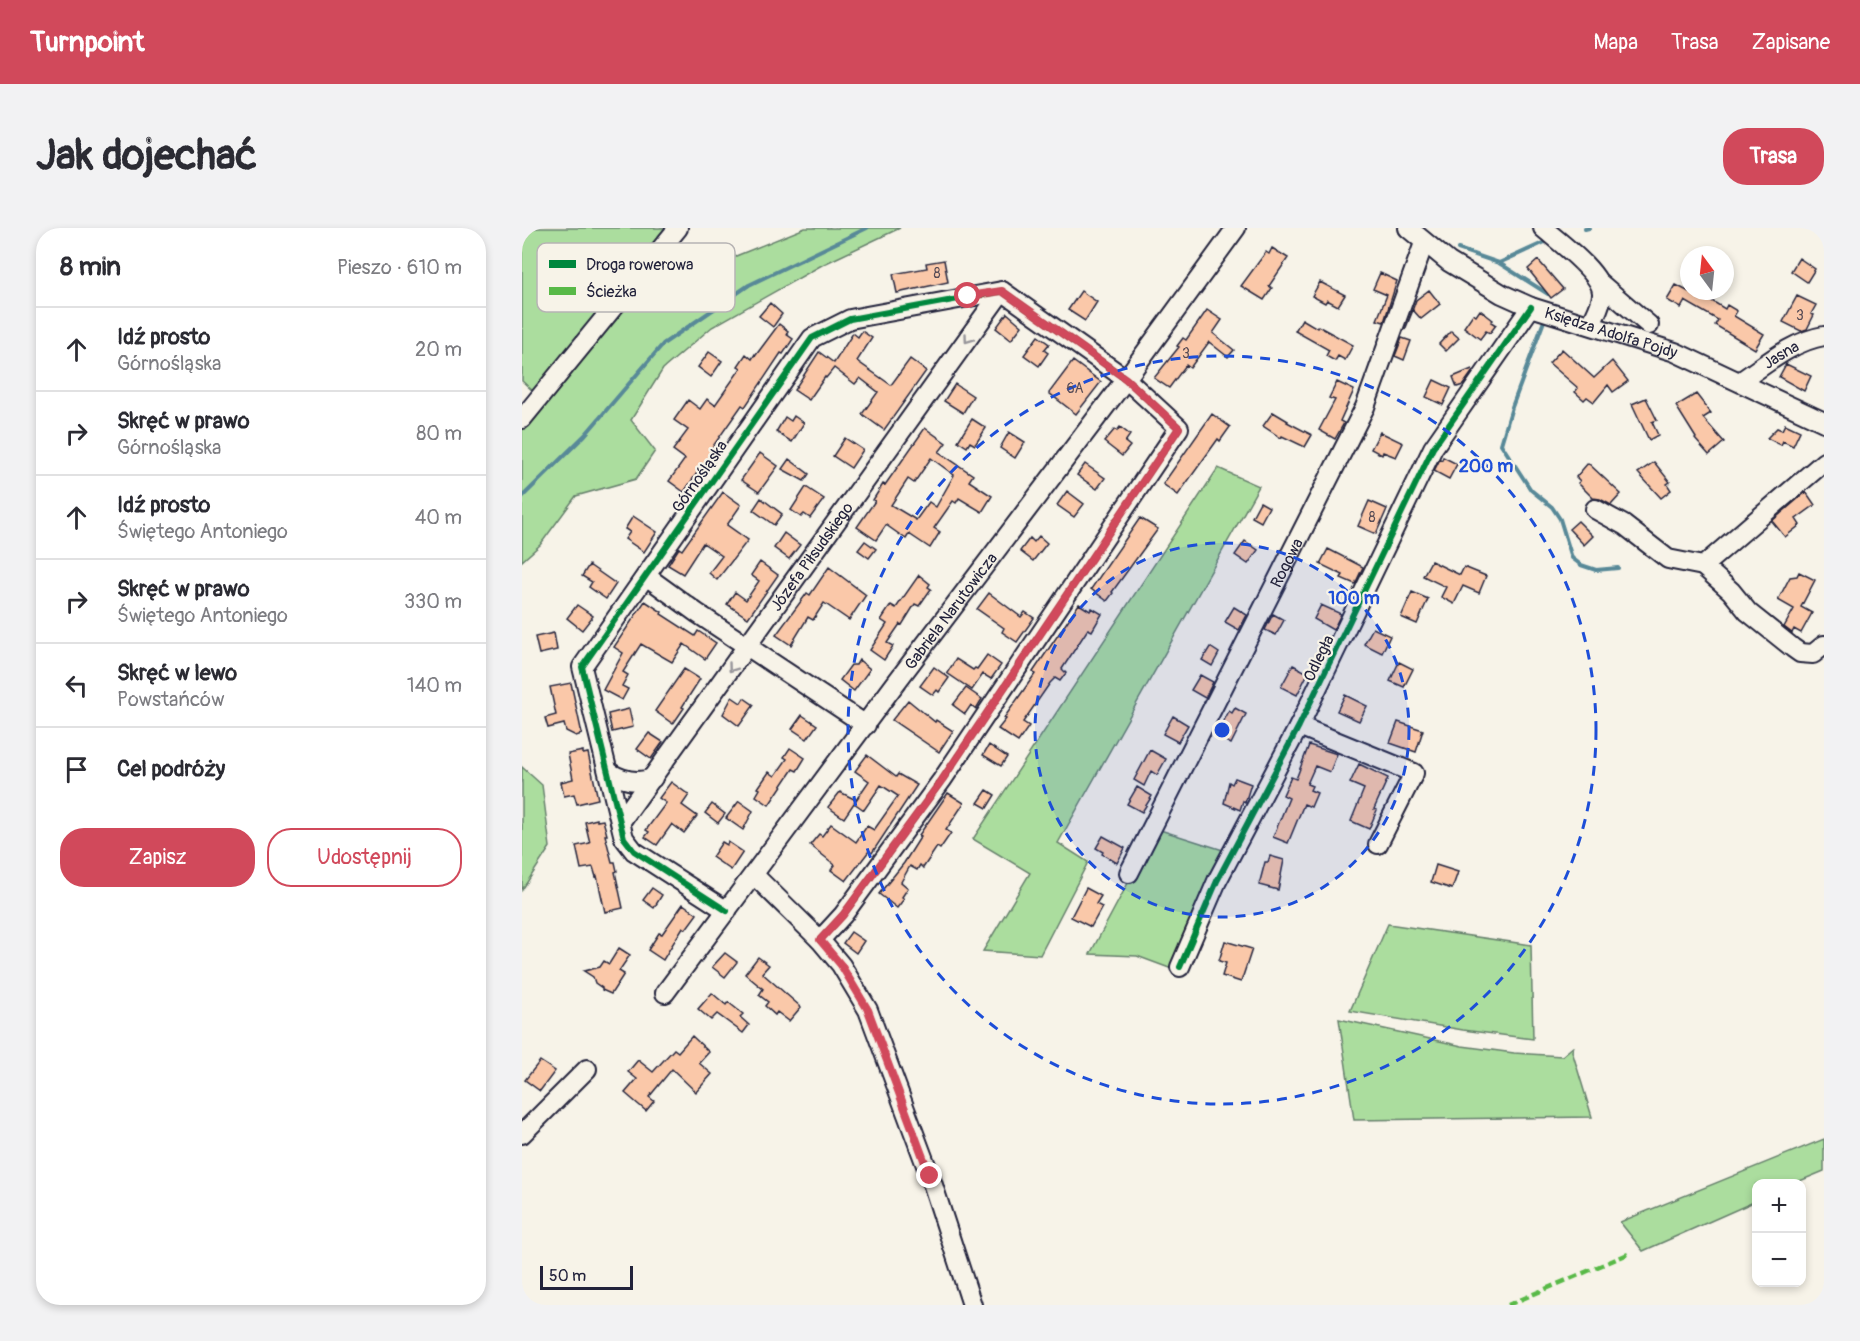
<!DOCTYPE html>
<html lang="pl">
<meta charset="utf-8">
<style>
:root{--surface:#fff;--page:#f2f2f3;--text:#2b2b33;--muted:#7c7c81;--line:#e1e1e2;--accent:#d1495b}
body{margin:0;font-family:Pangolin,sans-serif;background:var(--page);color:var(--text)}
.controls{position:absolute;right:18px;bottom:18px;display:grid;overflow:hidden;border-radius:12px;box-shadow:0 3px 9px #0003}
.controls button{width:54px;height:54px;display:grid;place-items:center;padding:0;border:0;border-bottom:2px solid var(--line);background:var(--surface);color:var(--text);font:30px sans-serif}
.compass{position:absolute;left:1158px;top:18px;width:54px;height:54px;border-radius:50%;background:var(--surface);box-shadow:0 3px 9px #0003;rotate:345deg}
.scale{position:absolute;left:18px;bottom:15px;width:93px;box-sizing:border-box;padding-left:6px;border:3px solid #22223b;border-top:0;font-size:16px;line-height:21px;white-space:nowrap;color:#22223b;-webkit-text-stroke:4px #f7f3e8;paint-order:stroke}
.stop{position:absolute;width:18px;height:18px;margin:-14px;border:4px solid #d1495b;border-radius:50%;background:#fff}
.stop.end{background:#d1495b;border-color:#fff;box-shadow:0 2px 6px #0008}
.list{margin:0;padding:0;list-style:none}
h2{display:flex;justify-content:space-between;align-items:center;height:78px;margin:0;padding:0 24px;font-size:26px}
h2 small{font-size:20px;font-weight:400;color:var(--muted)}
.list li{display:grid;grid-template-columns:39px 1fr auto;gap:18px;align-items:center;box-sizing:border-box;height:84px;padding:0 24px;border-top:2px solid var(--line)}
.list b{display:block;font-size:22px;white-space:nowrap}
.list p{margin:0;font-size:20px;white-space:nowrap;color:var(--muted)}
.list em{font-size:20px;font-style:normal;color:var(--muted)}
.actions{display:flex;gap:12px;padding:18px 24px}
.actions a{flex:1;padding:14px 0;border:2px solid var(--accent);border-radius:24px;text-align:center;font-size:21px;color:var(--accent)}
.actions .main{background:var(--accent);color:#fff}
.icon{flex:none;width:33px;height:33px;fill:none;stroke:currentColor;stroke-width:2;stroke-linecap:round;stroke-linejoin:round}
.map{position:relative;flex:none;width:1302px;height:1077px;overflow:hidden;border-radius:24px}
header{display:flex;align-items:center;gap:36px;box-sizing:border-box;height:84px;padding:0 30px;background:var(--accent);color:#fff}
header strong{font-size:28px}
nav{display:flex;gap:33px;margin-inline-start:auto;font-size:21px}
.intro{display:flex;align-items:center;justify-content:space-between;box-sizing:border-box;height:144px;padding:0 36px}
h1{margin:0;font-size:42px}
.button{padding:15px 27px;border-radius:24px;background:var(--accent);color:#fff;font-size:21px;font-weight:700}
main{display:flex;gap:36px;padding:0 36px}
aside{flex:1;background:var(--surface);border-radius:24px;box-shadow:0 3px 9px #0003}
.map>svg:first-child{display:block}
.green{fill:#abdd9e;stroke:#66806c;stroke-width:1.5}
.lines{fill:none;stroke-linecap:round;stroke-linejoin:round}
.stream{stroke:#588998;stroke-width:4}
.building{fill:#fac8a9;stroke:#22223b;stroke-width:1.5;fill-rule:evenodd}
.minor-casing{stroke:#22223b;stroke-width:22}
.minor{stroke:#f7f3e8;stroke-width:18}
.quiet{stroke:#58b947;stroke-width:4.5;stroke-dasharray:9 4.5;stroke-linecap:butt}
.cycleway-casing{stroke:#f7f3e8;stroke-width:10}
.cycleway{stroke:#00873e;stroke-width:6}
.oneway{stroke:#97959a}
.route{stroke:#d1495b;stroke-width:8}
.ring{fill:none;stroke:#1d4ed8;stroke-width:3;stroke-dasharray:10 8}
.labels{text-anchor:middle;stroke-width:4.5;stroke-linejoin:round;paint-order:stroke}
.number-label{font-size:14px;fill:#584c56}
.street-label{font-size:16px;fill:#22223b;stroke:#f7f3e8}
.key{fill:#f7f3e8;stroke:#b7b4b4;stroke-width:1.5}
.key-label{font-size:16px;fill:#22223b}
.centre{fill:#1d4ed8;stroke:#f7f3e8;stroke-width:3}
.ring-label{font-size:18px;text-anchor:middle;font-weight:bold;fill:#1d4ed8;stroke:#f7f3e8;stroke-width:4.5;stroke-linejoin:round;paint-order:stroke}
</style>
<header>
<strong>Turnpoint</strong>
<nav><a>Mapa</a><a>Trasa</a><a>Zapisane</a></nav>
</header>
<div class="intro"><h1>Jak dojechać</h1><a class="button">Trasa</a></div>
<main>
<aside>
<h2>8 min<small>Pieszo · 610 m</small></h2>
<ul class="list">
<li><svg class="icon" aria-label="ahead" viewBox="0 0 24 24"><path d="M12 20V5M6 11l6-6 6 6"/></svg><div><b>Idź prosto</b><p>Górnośląska</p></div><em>20 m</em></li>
<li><svg class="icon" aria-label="right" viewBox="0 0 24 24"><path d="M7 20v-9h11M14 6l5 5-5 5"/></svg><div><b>Skręć w prawo</b><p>Górnośląska</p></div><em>80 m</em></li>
<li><svg class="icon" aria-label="ahead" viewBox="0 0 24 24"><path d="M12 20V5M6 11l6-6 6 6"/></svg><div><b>Idź prosto</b><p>Świętego Antoniego</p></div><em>40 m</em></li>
<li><svg class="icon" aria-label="right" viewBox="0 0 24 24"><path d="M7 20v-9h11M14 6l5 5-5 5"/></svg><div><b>Skręć w prawo</b><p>Świętego Antoniego</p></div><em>330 m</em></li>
<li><svg class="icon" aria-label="left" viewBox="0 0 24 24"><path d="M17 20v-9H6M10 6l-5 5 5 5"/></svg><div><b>Skręć w lewo</b><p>Powstańców</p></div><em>140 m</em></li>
<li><svg class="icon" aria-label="arrive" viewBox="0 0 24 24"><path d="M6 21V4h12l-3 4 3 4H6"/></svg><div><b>Cel podróży</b></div></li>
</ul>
<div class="actions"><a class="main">Zapisz</a><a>Udostępnij</a></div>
</aside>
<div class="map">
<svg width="1302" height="1077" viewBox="0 0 1302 1077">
<rect width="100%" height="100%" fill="#f7f3e8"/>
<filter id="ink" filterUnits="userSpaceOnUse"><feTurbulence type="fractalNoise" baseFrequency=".0167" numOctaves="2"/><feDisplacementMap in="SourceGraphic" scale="12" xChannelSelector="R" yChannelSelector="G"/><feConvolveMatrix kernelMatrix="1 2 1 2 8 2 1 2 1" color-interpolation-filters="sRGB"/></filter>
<g filter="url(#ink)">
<path class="green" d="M0 0H148L13 165 0 153Z
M283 0H378L300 37 190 99 141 141 109 192 133 223 114 251 54 268 18 317 0 333V201L101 80 172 71 214 28Z
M696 240 737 258 536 615 566 634 518 727 461 723 508 645 451 611Z
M0 539 20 557 28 619 0 662Z
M635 601 704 623 650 741 615 728 568 726Z
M866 696 1009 717 1011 811 941 802 828 783Z
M817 791 940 818 992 825 1040 828 1052 818 1050 823 1070 889 832 892Z
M1302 911V943L1273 955 1234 956V973L1121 1023 1098 994Z"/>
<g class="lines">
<path class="stream" d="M1063 1 1067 0
M936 21 977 35 1023 14
M977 35 1026 66
M1022 93 990 179 979 216 1009 262 1030 279 1038 291 1050 330 1059 337 1074 342 1096 340
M0 269 63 207 141 116 227 57 345 0"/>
</g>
<path class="building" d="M750 20 766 30 747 58 750 60 742 72 719 58 744 24 747 26Z
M1277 30 1293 41 1285 54 1269 43Z
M422 32 426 54 375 65 371 46 405 40 404 35Z
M1016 32 1041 61 1029 70 1006 41Z
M858 45 875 53 862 94 855 92 865 67 851 61Z
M798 54 823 67 816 78 805 72 803 75 790 68Z
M1154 57 1184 73 1185 70 1203 81 1205 77 1215 83 1212 88 1242 106 1233 121 1193 97 1196 92 1163 73 1159 80 1145 72Z
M907 62 918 76 899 91 891 82 883 102 894 72Z
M559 63 575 74 563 93 546 82Z
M1275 68 1294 77 1289 86 1292 87 1285 101 1279 103 1261 94Z
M248 75 260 86 251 99 237 88Z
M685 82 700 92 691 105 712 122 706 129 687 114 668 140 664 137 647 160 632 150 657 119 655 118 661 110 664 112Z
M958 82 971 92 969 94 974 97 968 105 964 103 958 111 942 99 951 86 954 88Z
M485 85 500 98 489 112 474 100Z
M780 91 795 100 796 98 831 117 823 132 816 128 813 133 804 128 807 122 773 103Z
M257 96 266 103 264 106 271 111 261 126 259 125 223 179 220 177 189 221 195 226 185 240 181 245 177 242 162 264 147 253 163 231 151 222 166 202 152 192 166 172 178 181 185 171 193 177 219 140 216 138 224 126 230 131 233 126 234 127Z
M340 103 350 110 335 133 369 157 388 131 404 143 362 202 340 186 356 164 338 150 333 156 312 140 304 150 303 149 287 172 272 162 297 124 312 135 331 105 336 109Z
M929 103 937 110 924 123 917 116Z
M516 108 527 116 522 122 526 125 517 138 502 127Z
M880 110 889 113 882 132 873 128Z
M1040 121 1072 150 1090 133 1106 153 1091 164 1086 157 1072 174 1065 169 1062 172 1053 164 1056 160 1027 135Z
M187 124 200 133 189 149 176 139Z
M551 133 579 154 554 186 527 165Z
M1264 136 1289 148 1282 163 1257 149Z
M950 141 951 143 941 157 935 159 931 149Z
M912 152 929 160 921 177 904 169Z
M815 154 832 162 818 193 822 195 813 211 797 202 813 172 807 170Z
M433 156 451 168 441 185 422 173Z
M1174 166 1189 185 1181 190 1202 214 1187 227 1173 211 1174 210 1154 178Z
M1124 170 1135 192 1130 194 1136 207 1127 212 1110 176Z
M751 184 766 193 765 194 790 207 783 219 760 208 759 210 741 198Z
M690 186 708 199 698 213 696 211 656 267 641 256Z
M272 188 282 195 270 214 254 204 263 189 269 193Z
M450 191 464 200 453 217 448 214 445 219 436 213Z
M1263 196 1278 203 1271 218 1261 213 1259 217 1245 210 1255 200 1260 202Z
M598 199 608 207 603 214 608 218 600 228 582 214 593 201 595 203Z
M403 200 424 215 417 224 451 247 447 253 470 268 460 284 437 270 434 275 431 273 412 300 418 304 408 320 387 306 384 311 364 297 354 312 335 299 353 273 351 272 361 256 363 257ZM409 230 432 247 414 279 407 274 394 292 369 277 386 251 392 255Z
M487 204 503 214 493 230 478 220Z
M858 204 881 215 874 229 861 224 860 227 849 221Z
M323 210 341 222 329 240 311 228Z
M238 225 256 238 237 264 219 252Z
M921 229 935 236 927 251 912 243 918 231 920 232Z
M267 231 287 246 282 253 260 241Z
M1132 234 1148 254 1145 256 1149 262 1139 270 1116 245Z
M1066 235 1099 266 1089 277 1078 271 1071 270 1056 255 1058 253 1054 249Z
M563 236 583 250 575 261 555 247Z
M284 259 302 271 288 290 282 286 279 289 269 282Z
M545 263 562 276 552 289 535 277Z
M201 264 219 277 205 297 226 312 195 352 187 345 200 328 181 315 161 346 146 337 157 320 160 322Z
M1284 264 1293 277 1274 291 1278 297 1263 309 1250 293Z
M239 270 260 286 252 297 231 282Z
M847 273 865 281 854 306 836 298Z
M738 274 747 279 739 294 730 289Z
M111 288 135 304 122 324 103 311 108 304 103 301Z
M618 290 636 301 590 364 591 365 585 373 569 361Z
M1056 293 1071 308 1062 317 1047 301Z
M262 305 278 317 267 331 252 320Z
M517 308 525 315 511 333 498 323 508 310 512 314Z
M343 313 354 321 347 330 336 322Z
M723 313 736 322 726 336 713 327Z
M806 321 841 339 833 356 819 350 821 347 798 336Z
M909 333 938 347 942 339 964 348 957 365 941 358 932 376 919 369 924 359 901 348Z
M238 334 256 347 226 390 205 376 213 364 224 372 237 353 229 347Z
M67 337 94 356 84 371 67 359 70 354 60 348Z
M307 339 344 367 327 392 302 375 291 392 286 389 269 417 254 407 285 365 288 367Z
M1277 344 1293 352 1279 379 1290 385 1279 405 1272 401 1270 405 1262 399 1272 381 1256 372 1268 349 1275 348Z
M397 347 408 356 406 359 409 361 397 378 393 376 380 397 378 396 365 415 371 418 362 432 348 422 365 396 359 392 369 377 374 380Z
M890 364 906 371 895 396 879 389Z
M467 365 499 389 503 384 512 390 495 414 480 404 482 400 455 381Z
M123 373 140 384 139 386 173 408 176 403 194 415 183 431 162 416 150 434 119 416 101 444 106 447 100 458 106 461 100 472 81 462 101 425 92 419Z
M557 376 568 383 570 380 580 386 570 403 566 401 540 441 544 445 538 453 533 450 528 455 501 494 507 498 496 514 476 501 484 491 482 490 513 446 511 444Z
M55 377 71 388 60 402 45 390Z
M799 377 819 386 811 402 792 391Z
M712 379 725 387 717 402 703 394Z
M751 386 762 392 754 407 743 402Z
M851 400 868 408 860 425 842 416Z
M32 405 35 422 17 426 13 409Z
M688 419 697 425 690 438 680 432Z
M465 427 479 437 469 451 461 446 450 462 425 445 434 431 451 442 453 440 455 441Z
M337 432 348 441 332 463 318 452 329 437H334Z
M877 434 891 441 882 459 868 453Z
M771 437 786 445 775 467 759 459Z
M412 439 427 450 417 464 415 462 411 467 398 458Z
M162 441 178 451 160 479 162 480 151 496 133 483Z
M678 447 691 454 683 470 669 462Z
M49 455 60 506 54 508 44 503 42 496 26 500 23 490 34 487 28 459Z
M444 460 460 471 454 481 449 477 443 486 431 477Z
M823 467 845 478 837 493 815 483Z
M210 469 219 475 222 470 232 477 217 498 201 486Z
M386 472 413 494 414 492 431 503 417 524 370 492Z
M713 480 724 486 709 516 694 508 707 483 710 485Z
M107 481 111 499 90 504 86 486Z
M280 487 295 497 285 511 270 501Z
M651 488 666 497 656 514 641 506Z
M876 494 901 502 894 524 868 515Z
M127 505 141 514 129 531 115 521Z
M467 517 485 529 479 538 461 527Z
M787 517 815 526 808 544 793 538 785 556 790 558 788 562 795 565 789 579 782 576 766 615 751 609 767 570 761 567 769 549 774 551Z
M268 520 283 530 275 543 271 541 247 577 234 568 238 561 236 560 247 544 253 548 265 531 262 529Z
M628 522 644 531 635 547 629 543 622 558 612 552Z
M61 523V526L66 525 76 571 55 576 52 566 42 568 39 554 51 551 46 526Z
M345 527 374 549 376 546 395 557 350 625 347 623 324 653 309 642 313 637 288 617 297 606 300 608 309 596 334 614 345 598 352 602 376 568 359 557 342 582 332 575 322 590 306 579 318 564 334 572 347 553 333 543Z
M837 536 866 550 852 581 855 582 847 601 829 593 842 561 828 555Z
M713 550 729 556 723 575 721 573 718 582 702 575 707 554 710 556Z
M149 554 167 567 160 577 175 588 162 605 150 596 135 617 123 609 127 604 124 602 144 575 137 570Z
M615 559 630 568 620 584 605 576Z
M465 562 473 567 465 580 456 575Z
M426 565 442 575 424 602 429 605 418 621 415 619 401 640 398 637 395 642 388 638 379 654 386 660 380 669 382 671 375 680 357 666 382 635 399 608 397 607Z
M217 573 231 583 221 602 204 590Z
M190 576 203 586 196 595 183 585Z
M75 591V593L81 592 85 607H83L90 634H93L95 643 93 644 101 680 83 684 75 648 74 649 71 639 59 641 54 618 68 615 63 594Z
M581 608 603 620 595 635 580 626 581 624 574 620Z
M200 614 205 617 206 614 221 624 209 642 190 629Z
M748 628 762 632 756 662 737 657 743 634H746Z
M914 637 936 644 930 661 909 654Z
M130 660 140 667 132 680 121 672Z
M564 660 579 668 574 676 580 679 569 699 549 689Z
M161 676 175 686 164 701 161 699 141 732 126 722 137 705 140 706Z
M329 704 342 713 334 725 321 715Z
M703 713 730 721 719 754 700 748 704 735 697 733Z
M97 720 108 727 97 743 102 746 89 766 80 762V760L73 755 71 749 62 743 78 739 82 733 87 736Z
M203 725 215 734 203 749 190 739Z
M236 729 247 737 240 745 279 779 267 793 255 784 253 787 243 778 246 774 237 767 241 761 223 746Z
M190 765 204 777 206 774 221 786 218 789 227 797 221 805 195 786 189 792 176 781Z
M170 808 187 824 177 835 190 846 174 864 150 841 127 869 132 873 124 883 103 865 115 851 106 844 116 832 131 844 152 821 156 824Z
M18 833 33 843 18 863 3 852Z"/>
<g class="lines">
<defs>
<g id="minor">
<path id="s1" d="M886 0 927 34 980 66 1009 79 1153 124 1302 194"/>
<path d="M1021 0C1036 13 1081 46 1080 66 1080 76 1073 87 1069 97"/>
<path d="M1078 55 1127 97"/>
<path id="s2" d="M1219 153C1244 136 1271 113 1302 108"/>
<path d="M0 191 156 0"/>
<path d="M1073 281 1102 297 1146 331 1181 338 1302 234"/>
<path d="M1181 338 1209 363 1226 384 1271 420 1278 425 1291 426 1302 417"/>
<path d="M124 348 175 385 344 497"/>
<path d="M777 498 892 545 856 616"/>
<path d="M87 544C101 553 115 556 131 550"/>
<path id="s3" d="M99 593 480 63"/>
<path id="s4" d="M607 645 843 179 902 15"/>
<path d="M232 647 298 712 319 737 346 782 408 948 450 1077"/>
<path d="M205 683 112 623 102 610 60 439 290 110 328 91 480 63 604 151 657 200 420 552 321 687 298 712"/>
<path d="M658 739 695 653 777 498 911 220 1009 79"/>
<path id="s5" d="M143 765 376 452 604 151 714 0"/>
<path d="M0 906 65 841"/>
</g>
</defs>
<use href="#minor" class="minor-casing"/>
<use href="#minor" class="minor"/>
<path class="quiet" d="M986 1077 1106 1026"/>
<defs>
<path id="cycleway" d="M205 683 112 623 102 610 60 439 290 110 328 91 480 63 604 151 657 200 420 552 321 687 298 712
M658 739 695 653 777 498 911 220 1009 79"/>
</defs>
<use href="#cycleway" class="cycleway-casing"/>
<use href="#cycleway" class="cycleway"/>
</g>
<defs><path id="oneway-chevron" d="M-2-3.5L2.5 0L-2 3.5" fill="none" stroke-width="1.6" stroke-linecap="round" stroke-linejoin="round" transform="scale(1.5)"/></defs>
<g class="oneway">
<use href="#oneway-chevron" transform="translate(446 111) rotate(126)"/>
<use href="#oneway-chevron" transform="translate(210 440) rotate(126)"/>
</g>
</g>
<g class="lines" filter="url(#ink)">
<path class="route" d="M408 948 346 782 319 737 298 712 321 687 420 552 657 200 604 151 480 63 446 68"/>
</g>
<circle cx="700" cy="502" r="187" fill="#1d4ed8" fill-opacity=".12"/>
<g class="ring">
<circle cx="700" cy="502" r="187"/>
<circle cx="700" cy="502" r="374"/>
</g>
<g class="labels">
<g class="number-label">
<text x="415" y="50">8</text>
<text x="1278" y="92">3</text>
<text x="664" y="130">3</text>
<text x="553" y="165">6A</text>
<text x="850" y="294">8</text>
</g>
<g class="street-label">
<text dy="6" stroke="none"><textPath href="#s1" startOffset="231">Księdza Adolfa Pojdy</textPath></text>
<text dy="6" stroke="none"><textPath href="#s2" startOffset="48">Jasna</textPath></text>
<text transform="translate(177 248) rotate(-55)" y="6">Górnośląska</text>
<text dy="6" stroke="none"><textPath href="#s3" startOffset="326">Józefa Piłsudskiego</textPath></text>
<text dy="6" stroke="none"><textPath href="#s4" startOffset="348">Rogowa</textPath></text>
<text dy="6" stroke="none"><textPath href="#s5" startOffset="477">Gabriela Narutowicza</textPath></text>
<text transform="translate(796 430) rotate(-64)" y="6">Odległa</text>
</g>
</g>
<rect x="15" y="15" width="198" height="69" rx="9" class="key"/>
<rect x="27" y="32" width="27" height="8" fill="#00873e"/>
<rect x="27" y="59" width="27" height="8" fill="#58b947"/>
<g class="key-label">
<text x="64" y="42">Droga rowerowa</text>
<text x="64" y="69">Ścieżka</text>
</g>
<circle cx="700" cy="502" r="9" class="centre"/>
<g class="ring-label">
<text x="964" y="244">200 m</text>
<text x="832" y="376">100 m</text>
</g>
</svg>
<div class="controls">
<button>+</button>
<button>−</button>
</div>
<svg class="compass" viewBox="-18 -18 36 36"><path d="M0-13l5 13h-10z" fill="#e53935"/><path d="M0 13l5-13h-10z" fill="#7c7c81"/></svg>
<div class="scale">50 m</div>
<div class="stop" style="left:446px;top:68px"></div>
<div class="stop end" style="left:408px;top:948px"></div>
</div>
</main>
